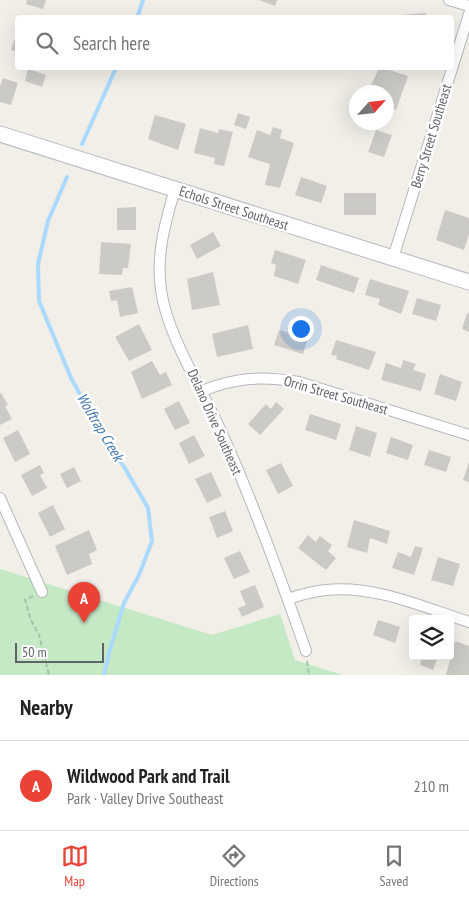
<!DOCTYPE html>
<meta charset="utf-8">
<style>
:root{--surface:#fff;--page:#f6f6f6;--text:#222;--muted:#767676;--line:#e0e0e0;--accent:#ea4335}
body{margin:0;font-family:"PT Sans Narrow",sans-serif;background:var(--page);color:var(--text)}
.controls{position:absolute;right:15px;bottom:15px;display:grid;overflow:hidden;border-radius:5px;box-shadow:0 5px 20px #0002}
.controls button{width:45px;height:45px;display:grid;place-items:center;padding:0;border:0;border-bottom:1px solid var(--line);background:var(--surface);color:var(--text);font:25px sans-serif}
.compass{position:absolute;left:349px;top:85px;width:45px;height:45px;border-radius:50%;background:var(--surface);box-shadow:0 5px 20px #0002;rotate:63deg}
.scale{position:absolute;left:15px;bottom:12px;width:89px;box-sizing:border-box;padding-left:5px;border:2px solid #5f6368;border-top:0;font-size:14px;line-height:18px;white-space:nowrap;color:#5f6368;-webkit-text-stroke:4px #fff;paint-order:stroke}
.you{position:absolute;left:300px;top:328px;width:18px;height:18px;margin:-12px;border:4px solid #fff;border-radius:50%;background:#1a73e8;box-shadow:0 0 0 8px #1a73e833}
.badge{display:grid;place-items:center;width:32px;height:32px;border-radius:50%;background:var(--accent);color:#fff;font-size:16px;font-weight:700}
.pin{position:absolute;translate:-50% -41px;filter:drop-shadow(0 1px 2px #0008)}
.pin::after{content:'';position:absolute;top:26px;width:18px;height:15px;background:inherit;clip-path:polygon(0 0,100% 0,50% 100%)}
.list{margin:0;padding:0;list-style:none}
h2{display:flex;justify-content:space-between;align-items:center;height:65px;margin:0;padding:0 20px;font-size:21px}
h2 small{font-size:16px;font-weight:400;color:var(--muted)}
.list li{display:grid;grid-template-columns:32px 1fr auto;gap:15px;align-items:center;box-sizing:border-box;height:90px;padding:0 20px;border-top:1px solid var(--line)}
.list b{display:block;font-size:19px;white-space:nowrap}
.list p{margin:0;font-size:16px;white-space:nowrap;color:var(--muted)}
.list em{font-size:16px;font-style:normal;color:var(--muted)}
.icon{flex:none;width:28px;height:28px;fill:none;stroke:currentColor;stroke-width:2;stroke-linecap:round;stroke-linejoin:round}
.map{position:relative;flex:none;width:469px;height:675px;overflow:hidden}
.search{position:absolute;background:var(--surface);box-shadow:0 5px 20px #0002;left:15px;right:15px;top:15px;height:55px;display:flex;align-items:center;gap:12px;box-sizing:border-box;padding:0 18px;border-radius:5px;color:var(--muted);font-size:19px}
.sheet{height:155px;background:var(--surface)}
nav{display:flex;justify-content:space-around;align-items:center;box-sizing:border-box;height:70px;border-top:1px solid var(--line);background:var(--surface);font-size:14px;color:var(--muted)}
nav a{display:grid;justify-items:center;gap:2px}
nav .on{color:var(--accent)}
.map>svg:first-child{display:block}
.green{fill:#c5e8c5}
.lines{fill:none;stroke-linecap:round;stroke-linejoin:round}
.stream{stroke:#aadaff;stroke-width:4}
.building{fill:#cccac5}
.street-casing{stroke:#b5b8bc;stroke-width:12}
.secondary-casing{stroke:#b6babf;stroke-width:17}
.path{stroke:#9cc7a9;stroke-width:2;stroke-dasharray:5 2.5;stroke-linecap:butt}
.street{stroke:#fff;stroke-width:10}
.secondary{stroke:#fff;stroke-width:15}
.labels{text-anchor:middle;stroke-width:5;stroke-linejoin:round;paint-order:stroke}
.street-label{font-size:14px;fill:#5f6368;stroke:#fff}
.water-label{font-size:15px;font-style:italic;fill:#4174aa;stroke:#fff}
</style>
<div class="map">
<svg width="469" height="675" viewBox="0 0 469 675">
<rect width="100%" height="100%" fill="#f1efe8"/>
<path class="green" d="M0 569 212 635 280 614 295 660 343 675H0Z"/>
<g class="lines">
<path class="stream" d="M137 18 143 0
M82 144 116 68
M67 177 48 221 38 264 39 301 71 378 101 432 126 470 148 508 152 541 139 575 124 603 109 653 104 675"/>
</g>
<path class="building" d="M27 0H46L43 9 26 4Z
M259 0H277L275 6Z
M426 13V18H400V15Z
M17 32H18V52L11 50Z
M379 68H383L408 76 396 110 386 107V92H368Z
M28 69 46 75 42 87 25 81Z
M3 78 18 83 11 105 0 102V86Z
M238 113 250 117 246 129 234 125Z
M155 115 186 124 178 150 148 139Z
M273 127 282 130 280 138 294 143 280 188 265 185 270 164 248 157 257 130 270 135Z
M200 128 218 133 219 129 233 132 224 166 214 164 215 158 194 153Z
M376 130 392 135 384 157 368 152Z
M301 177 327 186 321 203 295 195Z
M344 193H376V215H344Z
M136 207V230H117V208Z
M445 210 469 218V234L464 250 436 240Z
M213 232 221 246 197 259 190 245Z
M101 242 131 244 128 268H123L122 275 99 274Z
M275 250 306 260 298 284 274 276 276 265 271 263Z
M321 265 359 278 354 293 316 280Z
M213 272 220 305 192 310 187 279Z
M370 279 409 291 401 314 378 305 380 299 365 295Z
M132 287 138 313 120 317 117 300 111 301 109 291Z
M417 298 441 305 436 321 412 314Z
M467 313 469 314V332L462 329Z
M139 324 152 350 129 361 115 337Z
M248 325 253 349 217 357 212 334Z
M295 327 310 331 303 354 274 345 279 330 293 334Z
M336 340 376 352 369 370 336 359 337 356 331 355Z
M403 360 416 364 413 370 426 374 421 391 381 380 386 363 401 368Z
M152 361 160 375 166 372 172 385 142 399 131 372Z
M440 374 462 382 456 401 434 394Z
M0 393H1L8 405 5 406 12 419 0 425Z
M179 401 190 423 175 430 164 409Z
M276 402 284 409 260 435 248 424 266 404 271 409Z
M310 414 341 424 336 440 305 430Z
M356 426 377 433 370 457 349 450Z
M18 430 30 454 15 462 3 438Z
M194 435 205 456 189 464 179 443Z
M391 437 413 445 408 460 386 453Z
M429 450 451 457 446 472 424 465Z
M469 462V482L463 480Z
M281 463 293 486 278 494 266 470Z
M40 465 44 473 40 475 47 488 32 496 21 475Z
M74 467 81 481 67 488 60 474Z
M211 472 222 496 207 503 195 479Z
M53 505 65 529 50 537 38 513Z
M225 511 233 531 217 538 209 517Z
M354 520 390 531 387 544 370 538 367 553 347 547Z
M89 530 97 550 89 554 92 564 67 575 55 546Z
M308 535 316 542 320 536 332 545 328 551 336 558 326 570 298 548Z
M415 546 423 548 414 575 392 568 398 552 411 557Z
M240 551 250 572 234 579 224 558Z
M438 557 460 564 453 586 431 580Z
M255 585 264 607 242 617 238 608 246 605 240 591Z
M378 620 400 627 395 643 373 635Z
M455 641 469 646V675H446Z
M422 656H438L433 670 420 665Z"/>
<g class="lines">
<defs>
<path id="street" d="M449 0 469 6
M175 189C165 223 156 255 161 290 167 335 201 387 220 429 253 501 280 576 306 651
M393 258 469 14
M202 391C237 377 261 376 299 382L469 435
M0 498 42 592
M288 599C300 595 313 591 326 590 375 585 423 607 469 622"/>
<path id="secondary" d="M0 134 469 282"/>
</defs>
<use href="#street" class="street-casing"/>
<use href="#secondary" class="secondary-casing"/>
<path class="path" d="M33 596 25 600 31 620 39 635 49 675
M307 661 309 675"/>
<use href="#street" class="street"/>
<use href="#secondary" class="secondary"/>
</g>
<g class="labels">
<g class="street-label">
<text transform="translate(431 136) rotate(-73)" y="5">Berry Street Southeast</text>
<text transform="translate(234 208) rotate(18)" y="5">Echols Street Southeast</text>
<text transform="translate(336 395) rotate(16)" y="5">Orrin Street Southeast</text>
<text transform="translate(215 422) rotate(66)" y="5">Delano Drive Southeast</text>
</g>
<g class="water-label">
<text transform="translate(100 427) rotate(59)" y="5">Wolftrap Creek</text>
</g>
</g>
</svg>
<div class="controls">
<button><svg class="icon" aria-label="layers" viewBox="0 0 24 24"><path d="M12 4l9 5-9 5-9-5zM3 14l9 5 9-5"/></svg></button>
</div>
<svg class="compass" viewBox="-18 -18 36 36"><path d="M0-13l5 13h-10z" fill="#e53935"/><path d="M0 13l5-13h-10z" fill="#767676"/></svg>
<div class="scale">50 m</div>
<div class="you"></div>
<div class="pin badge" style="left:84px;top:623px">A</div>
<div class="search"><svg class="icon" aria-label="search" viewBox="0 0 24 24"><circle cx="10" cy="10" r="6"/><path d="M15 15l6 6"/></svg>Search here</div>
</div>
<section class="sheet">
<h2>Nearby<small></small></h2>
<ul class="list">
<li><span class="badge">A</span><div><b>Wildwood Park and Trail</b><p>Park · Valley Drive Southeast</p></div><em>210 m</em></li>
</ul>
</section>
<nav>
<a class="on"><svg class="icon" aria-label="map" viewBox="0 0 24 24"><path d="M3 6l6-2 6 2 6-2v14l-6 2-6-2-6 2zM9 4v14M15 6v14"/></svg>Map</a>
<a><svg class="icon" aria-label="directions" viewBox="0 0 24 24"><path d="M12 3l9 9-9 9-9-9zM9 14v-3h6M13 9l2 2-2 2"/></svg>Directions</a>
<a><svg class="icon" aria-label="saved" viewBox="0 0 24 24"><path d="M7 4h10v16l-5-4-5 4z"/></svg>Saved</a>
</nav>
